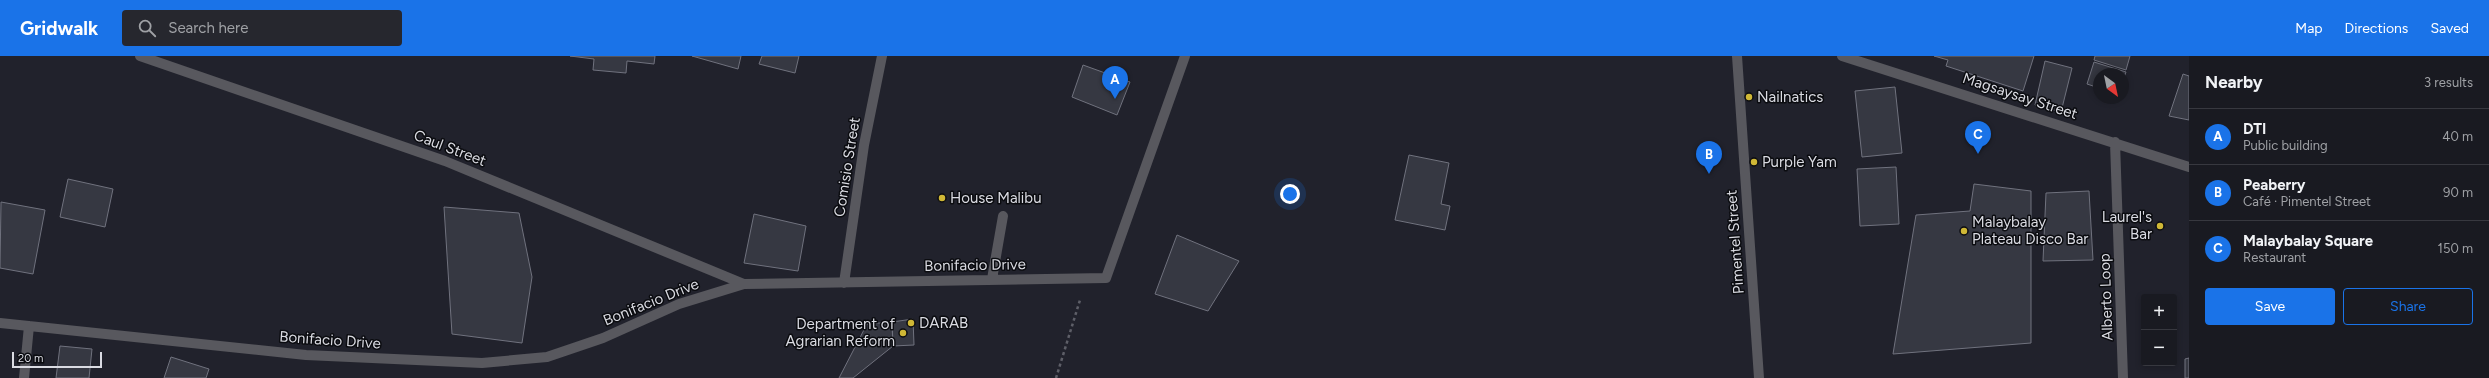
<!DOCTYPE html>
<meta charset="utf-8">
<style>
:root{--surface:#191a21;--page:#26272e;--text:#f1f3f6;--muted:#9fa1a5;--line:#37383f;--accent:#1a73e8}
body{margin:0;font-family:Figtree,sans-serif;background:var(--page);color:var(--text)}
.controls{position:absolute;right:12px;bottom:12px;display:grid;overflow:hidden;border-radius:4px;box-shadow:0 2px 6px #0003}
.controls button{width:36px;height:36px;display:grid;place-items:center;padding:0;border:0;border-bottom:1px solid var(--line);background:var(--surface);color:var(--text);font:20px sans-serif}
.compass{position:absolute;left:2093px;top:12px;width:36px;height:36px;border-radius:50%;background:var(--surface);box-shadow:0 2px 6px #0003;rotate:147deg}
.scale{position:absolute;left:12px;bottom:10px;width:90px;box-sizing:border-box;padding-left:4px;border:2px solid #dadbe2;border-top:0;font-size:11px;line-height:14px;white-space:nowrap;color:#dadbe2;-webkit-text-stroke:3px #0b0c10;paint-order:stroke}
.you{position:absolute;left:1290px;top:138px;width:14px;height:14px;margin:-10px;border:3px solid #fff;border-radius:50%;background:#1a73e8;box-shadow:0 0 0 6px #1a73e833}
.badge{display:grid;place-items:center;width:26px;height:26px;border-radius:50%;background:var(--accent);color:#fff;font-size:13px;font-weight:700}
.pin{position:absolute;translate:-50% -33px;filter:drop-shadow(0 1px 2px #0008)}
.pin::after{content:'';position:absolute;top:21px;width:14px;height:12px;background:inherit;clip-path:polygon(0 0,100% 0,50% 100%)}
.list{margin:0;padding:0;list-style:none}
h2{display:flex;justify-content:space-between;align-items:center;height:52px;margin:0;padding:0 16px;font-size:17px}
h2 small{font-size:13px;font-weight:400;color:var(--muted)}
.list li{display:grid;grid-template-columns:26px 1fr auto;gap:12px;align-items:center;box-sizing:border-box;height:56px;padding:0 16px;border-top:1px solid var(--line)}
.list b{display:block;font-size:15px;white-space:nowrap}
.list p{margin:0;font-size:13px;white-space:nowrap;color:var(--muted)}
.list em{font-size:13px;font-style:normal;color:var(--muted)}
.actions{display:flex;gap:8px;padding:12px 16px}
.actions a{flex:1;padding:9px 0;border:1px solid var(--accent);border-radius:4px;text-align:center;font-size:14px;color:var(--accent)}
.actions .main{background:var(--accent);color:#fff}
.icon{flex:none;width:22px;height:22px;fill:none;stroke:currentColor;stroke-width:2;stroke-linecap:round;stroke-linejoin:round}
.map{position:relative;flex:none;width:2189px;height:322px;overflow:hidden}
header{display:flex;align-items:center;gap:24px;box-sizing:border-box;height:56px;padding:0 20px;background:var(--accent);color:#fff}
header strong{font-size:19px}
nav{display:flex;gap:22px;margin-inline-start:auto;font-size:14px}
.search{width:280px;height:36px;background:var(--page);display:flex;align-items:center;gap:10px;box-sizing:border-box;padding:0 14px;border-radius:4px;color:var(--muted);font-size:15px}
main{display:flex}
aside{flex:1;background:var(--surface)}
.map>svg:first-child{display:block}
.building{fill:#363842;stroke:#70727e}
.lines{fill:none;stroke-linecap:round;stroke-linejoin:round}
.path{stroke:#5e5f68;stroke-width:2.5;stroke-dasharray:3 3;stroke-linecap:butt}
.minor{stroke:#58585e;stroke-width:10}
.poi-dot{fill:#d0b836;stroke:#0b0c10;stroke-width:1.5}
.labels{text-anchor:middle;stroke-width:3;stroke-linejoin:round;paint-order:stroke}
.street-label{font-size:15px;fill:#dadbe2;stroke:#0b0c10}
.poi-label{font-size:15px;fill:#dadbe2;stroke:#0b0c10;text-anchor:start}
</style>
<header>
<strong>Gridwalk</strong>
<div class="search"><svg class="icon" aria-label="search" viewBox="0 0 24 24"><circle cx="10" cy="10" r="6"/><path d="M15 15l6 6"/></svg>Search here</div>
<nav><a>Map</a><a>Directions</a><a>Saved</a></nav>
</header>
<main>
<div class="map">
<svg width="2189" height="322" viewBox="0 0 2189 322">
<rect width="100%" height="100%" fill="#21222c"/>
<path class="building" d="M570 0H655L654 8 627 5 626 17 593 14 594 3Z
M692 0H741L738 13Z
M762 0H799L795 17 759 8Z
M1934 0H2034L2023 35 1946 10 1948 4Z
M2095 0H2130L2126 14 2094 4Z
M2045 5 2072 12 2061 56 2035 49Z
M2094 6 2126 16 2123 24V18H2099V32L2087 28Z
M1083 9 1130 26 1117 59 1072 41Z
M2183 18 2189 20V64L2169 60Z
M1895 31 1902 97 1862 101 1855 35Z
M1409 99 1449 107 1441 148 1450 150 1445 174 1395 164Z
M1896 111 1899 168 1860 170 1857 113Z
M68 123 113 133 105 171 60 161Z
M1974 128 2031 135V287L1893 298 1916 159 1970 155Z
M2089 135 2093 204 2043 205 2046 137Z
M1 146 45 154 33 218 0 212Z
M444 151 519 157 532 221 522 287 452 278Z
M754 158 806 170 798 215 744 207Z
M1177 179 1239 205 1208 255 1155 238Z
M913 263 914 289 893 290 892 266Z
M892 266 893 290 853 322H839L867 268Z
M60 290 92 293 89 322H56Z
M171 301 209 313 206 322H164Z
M2189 302V322H2185V303Z"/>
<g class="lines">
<path class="path" d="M1056 322 1080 244"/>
<path class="minor" d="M140 0 445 105 744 228
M1737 0 1759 322
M1842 0 2189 111
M2115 86 2123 322
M992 223 1003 160
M844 227 864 89 882 0
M0 267 306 299 482 307 547 301 603 282 679 248 744 228 1106 222 1185 0
M24 322 29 270"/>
</g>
<g class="poi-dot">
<circle cx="1749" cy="41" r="4"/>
<circle cx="1754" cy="106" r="4"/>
<circle cx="942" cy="142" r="4"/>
<circle cx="2160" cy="170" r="4"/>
<circle cx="1964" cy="175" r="4"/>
<circle cx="911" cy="267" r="4"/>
<circle cx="903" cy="277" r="4"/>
</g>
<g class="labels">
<g class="street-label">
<text transform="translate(2020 40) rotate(18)" y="5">Magsaysay Street</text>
<text transform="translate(450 92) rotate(21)" y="5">Caul Street</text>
<text transform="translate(847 111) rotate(-81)" y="5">Comisio Street</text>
<text transform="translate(1735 186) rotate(-94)" y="5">Pimentel Street</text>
<text transform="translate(975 209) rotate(-1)" y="5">Bonifacio Drive</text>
<text transform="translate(2106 241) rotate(-92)" y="5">Alberto Loop</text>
<text transform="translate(651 246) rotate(-22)" y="5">Bonifacio Drive</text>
<text transform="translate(330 284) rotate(4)" y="5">Bonifacio Drive</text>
</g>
<g class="poi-label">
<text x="1757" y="46">Nailnatics</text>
<text x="1762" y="111">Purple Yam</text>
<text x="950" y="147">House Malibu</text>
<text x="2152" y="166" text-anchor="end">Laurel's<tspan x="2152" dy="17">Bar</tspan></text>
<text x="1972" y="171">Malaybalay<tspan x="1972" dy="17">Plateau Disco Bar</tspan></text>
<text x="919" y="272">DARAB</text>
<text x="895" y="273" text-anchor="end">Department of<tspan x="895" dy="17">Agrarian Reform</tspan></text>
</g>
</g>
</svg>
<div class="controls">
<button>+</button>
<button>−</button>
</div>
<svg class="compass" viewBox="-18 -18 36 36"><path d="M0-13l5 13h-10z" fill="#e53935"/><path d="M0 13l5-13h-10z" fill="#9fa1a5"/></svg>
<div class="scale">20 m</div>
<div class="you"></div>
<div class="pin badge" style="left:1115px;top:43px">A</div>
<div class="pin badge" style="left:1709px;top:118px">B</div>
<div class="pin badge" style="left:1978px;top:98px">C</div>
</div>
<aside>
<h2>Nearby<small>3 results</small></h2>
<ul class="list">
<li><span class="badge">A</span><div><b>DTI</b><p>Public building</p></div><em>40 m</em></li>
<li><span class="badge">B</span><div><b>Peaberry</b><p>Café · Pimentel Street</p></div><em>90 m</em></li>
<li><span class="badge">C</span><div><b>Malaybalay Square</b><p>Restaurant</p></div><em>150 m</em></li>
</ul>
<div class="actions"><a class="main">Save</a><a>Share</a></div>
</aside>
</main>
